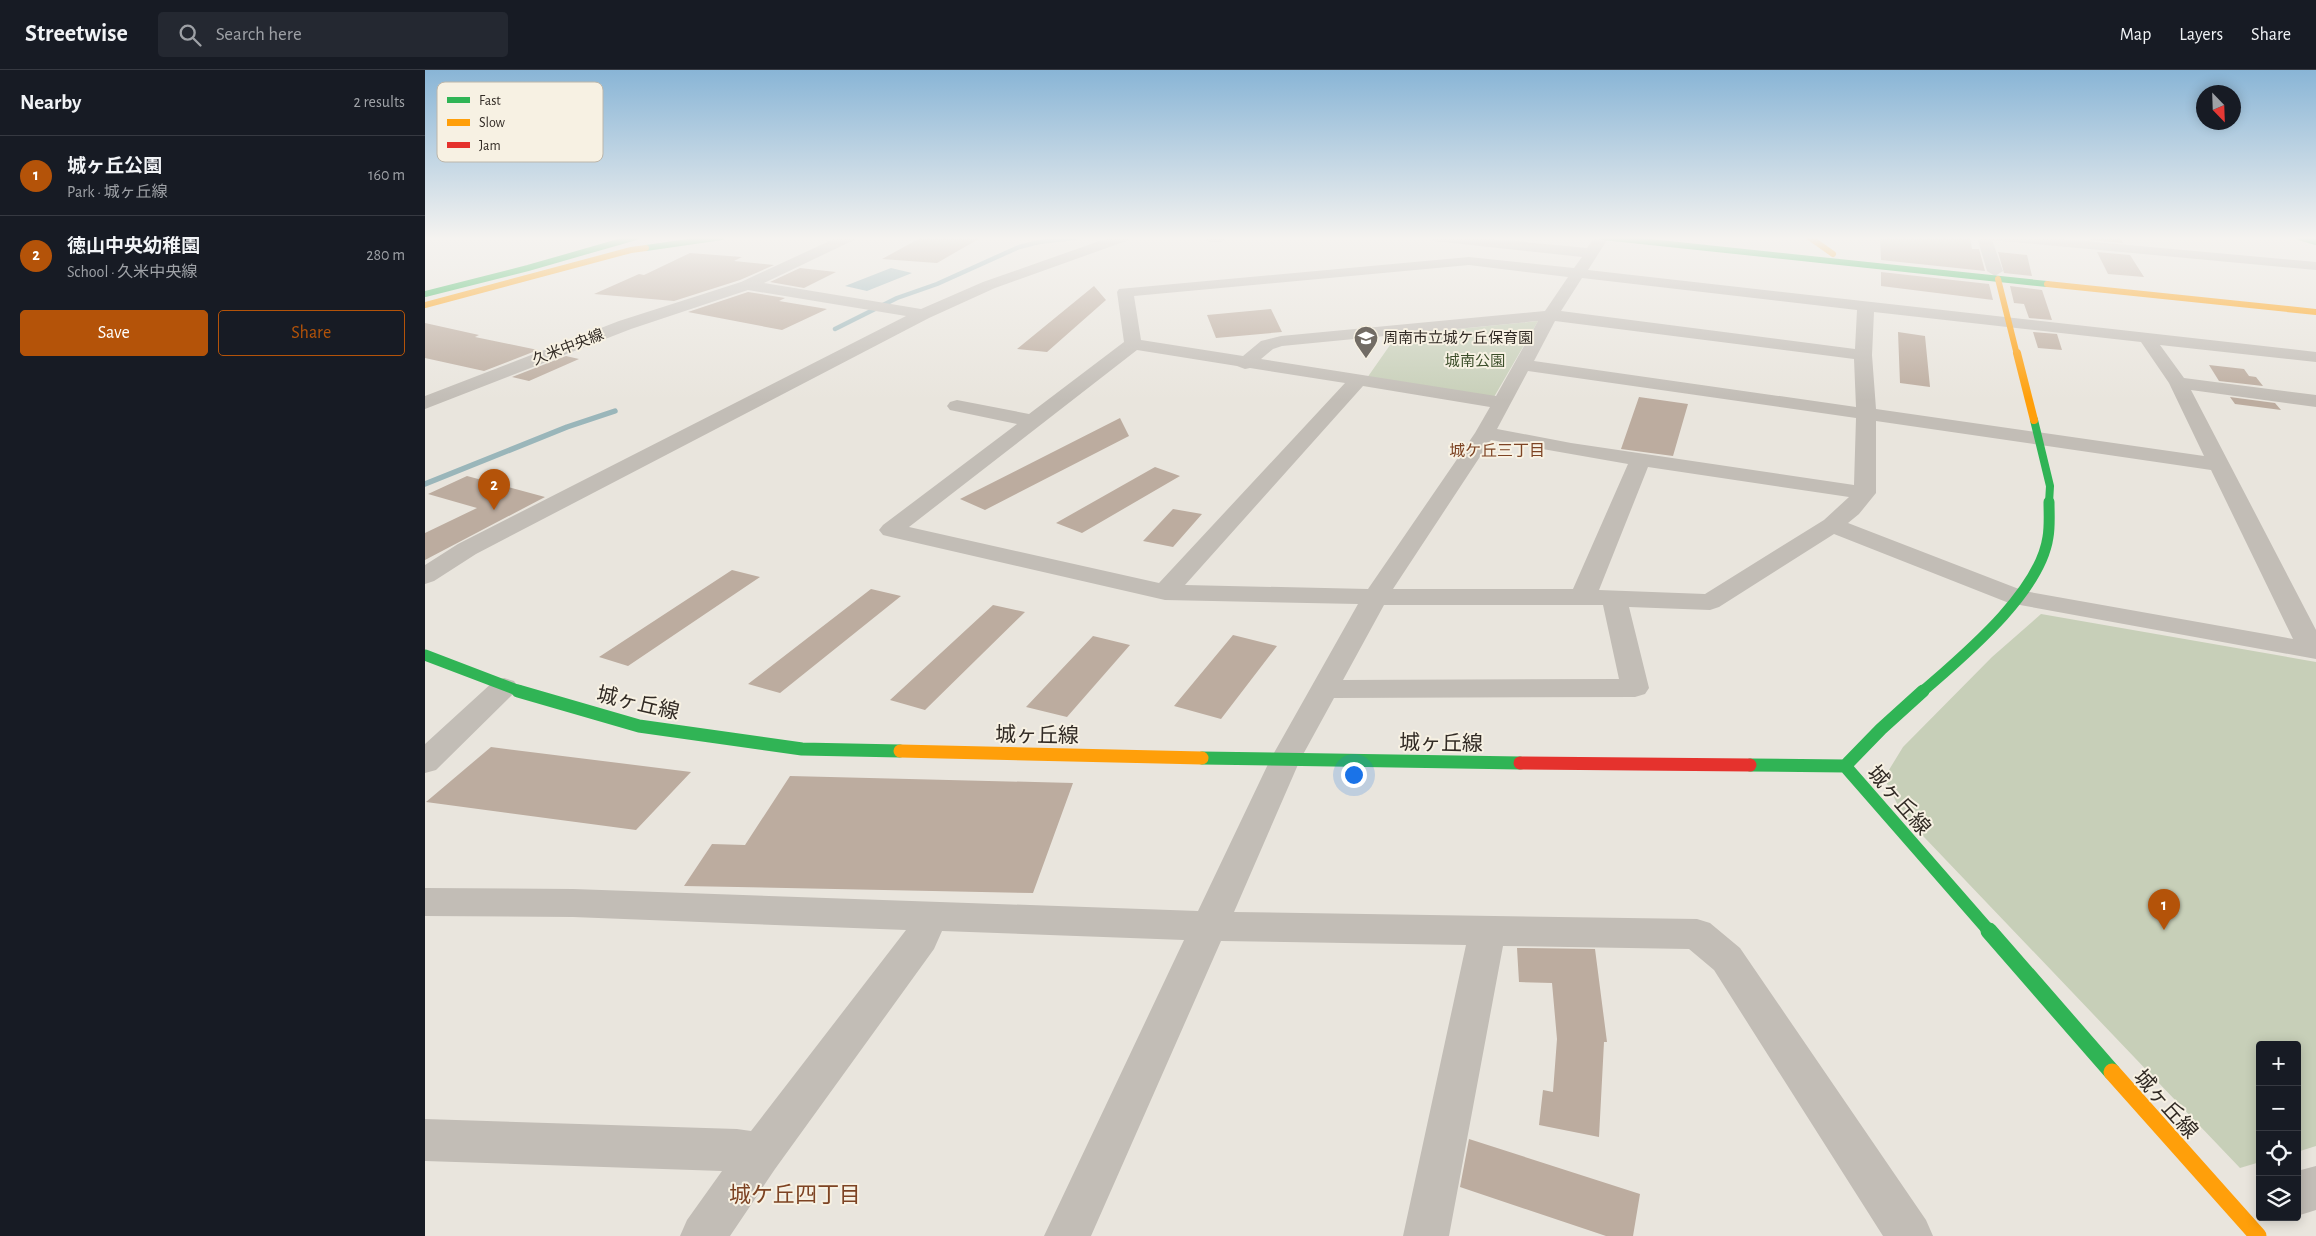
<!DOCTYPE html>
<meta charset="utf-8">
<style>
:root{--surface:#171b24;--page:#242831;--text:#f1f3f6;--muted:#9ea1a6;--line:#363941;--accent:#b45309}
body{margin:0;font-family:"Alegreya Sans","Noto Sans JP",sans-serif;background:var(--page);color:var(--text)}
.controls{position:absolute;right:15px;bottom:15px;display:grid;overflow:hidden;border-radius:5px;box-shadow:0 2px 12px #0003}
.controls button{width:45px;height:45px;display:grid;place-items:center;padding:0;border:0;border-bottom:1px solid var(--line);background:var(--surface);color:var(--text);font:25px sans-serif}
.compass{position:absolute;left:1771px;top:15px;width:45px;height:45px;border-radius:50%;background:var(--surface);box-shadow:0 2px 12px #0003;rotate:157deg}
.you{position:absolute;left:928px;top:704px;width:18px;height:18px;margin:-12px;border:4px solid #fff;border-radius:50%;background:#1a73e8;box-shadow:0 0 0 8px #1a73e833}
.badge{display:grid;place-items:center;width:32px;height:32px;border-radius:50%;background:var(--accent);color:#fff;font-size:16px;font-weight:700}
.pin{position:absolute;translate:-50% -41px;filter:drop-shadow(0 1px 2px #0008)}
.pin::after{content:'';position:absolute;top:26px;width:18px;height:15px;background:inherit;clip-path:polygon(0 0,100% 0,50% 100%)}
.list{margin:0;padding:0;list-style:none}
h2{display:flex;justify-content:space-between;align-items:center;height:65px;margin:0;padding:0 20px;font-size:21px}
h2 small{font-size:16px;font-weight:400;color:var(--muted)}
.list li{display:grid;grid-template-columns:32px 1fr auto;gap:15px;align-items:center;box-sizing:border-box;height:80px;padding:0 20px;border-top:1px solid var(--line)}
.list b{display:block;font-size:19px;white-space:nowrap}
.list p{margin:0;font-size:16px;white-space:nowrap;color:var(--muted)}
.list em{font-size:16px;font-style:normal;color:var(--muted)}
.actions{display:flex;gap:10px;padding:15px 20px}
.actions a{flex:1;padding:11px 0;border:1px solid var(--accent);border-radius:5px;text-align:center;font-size:18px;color:var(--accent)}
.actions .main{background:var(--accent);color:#fff}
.icon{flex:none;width:28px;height:28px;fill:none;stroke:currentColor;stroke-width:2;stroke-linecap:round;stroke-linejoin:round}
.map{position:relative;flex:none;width:1891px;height:1166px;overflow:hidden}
header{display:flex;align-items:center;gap:30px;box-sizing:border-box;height:70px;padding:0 25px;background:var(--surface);border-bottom:1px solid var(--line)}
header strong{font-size:24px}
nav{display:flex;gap:28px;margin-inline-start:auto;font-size:18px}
.search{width:350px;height:45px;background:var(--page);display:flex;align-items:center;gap:12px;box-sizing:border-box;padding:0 18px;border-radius:5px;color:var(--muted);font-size:19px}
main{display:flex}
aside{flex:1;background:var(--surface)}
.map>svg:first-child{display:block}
.green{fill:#c7cfb8}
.water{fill:#9ab6ba}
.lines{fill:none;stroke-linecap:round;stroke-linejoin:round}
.stream-far1{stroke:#9ab6ba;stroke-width:4.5}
.stream{stroke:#9ab6ba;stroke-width:5.5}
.building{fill:#bcac9f}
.street{fill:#c2bdb6;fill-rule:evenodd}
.fast-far4{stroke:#30b455;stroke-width:6}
.fast-far3{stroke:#30b455;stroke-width:8}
.fast-far2{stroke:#30b455;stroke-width:11}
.fast-far1{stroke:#30b455;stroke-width:13}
.fast{stroke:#30b455;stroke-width:17}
.slow-far3{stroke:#ff9f0a;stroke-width:6}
.slow-far2{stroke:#ff9f0a;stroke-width:8}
.slow-far1{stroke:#ff9f0a;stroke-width:13}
.slow{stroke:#ff9f0a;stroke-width:17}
.jam{stroke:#e5322d;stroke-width:13}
.labels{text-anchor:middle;stroke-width:4;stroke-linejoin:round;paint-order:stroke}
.far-poi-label{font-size:15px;fill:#322b25;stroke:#f7f1e3;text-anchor:start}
.far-street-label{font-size:15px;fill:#322b25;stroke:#f7f1e3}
.far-park-label{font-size:15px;fill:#3d4f2b;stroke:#f7f1e3}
.far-neighbourhood-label{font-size:16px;fill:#7d4323;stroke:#f7f1e3}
.near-street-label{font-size:21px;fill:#322b25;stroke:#f7f1e3}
.near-neighbourhood-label{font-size:22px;fill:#7d4323;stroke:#f7f1e3}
.key{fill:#f7f1e3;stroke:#bcb6aa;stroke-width:1}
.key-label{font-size:14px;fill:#322b25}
</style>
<header>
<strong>Streetwise</strong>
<div class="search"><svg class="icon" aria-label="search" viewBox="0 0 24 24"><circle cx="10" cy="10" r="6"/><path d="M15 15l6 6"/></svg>Search here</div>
<nav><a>Map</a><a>Layers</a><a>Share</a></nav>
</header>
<main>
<aside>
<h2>Nearby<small>2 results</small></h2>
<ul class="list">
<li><span class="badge">1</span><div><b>城ヶ丘公園</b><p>Park · 城ヶ丘線</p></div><em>160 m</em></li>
<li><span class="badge">2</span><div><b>徳山中央幼稚園</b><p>School · 久米中央線</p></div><em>280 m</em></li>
</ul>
<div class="actions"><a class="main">Save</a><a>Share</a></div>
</aside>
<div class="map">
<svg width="1891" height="1166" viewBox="0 0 1891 1166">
<rect width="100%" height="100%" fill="#e9e5dd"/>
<path class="green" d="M1113 251 1069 327 942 308 972 265Z
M1616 544 1891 592V1076L1872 1082V975H1835V1092L1815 1098 1478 745 1459 708 1478 677 1567 587Z"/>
<path class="water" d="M466 198 487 203 442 221 420 216Z"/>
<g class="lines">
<path class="stream-far1" d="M410 259 472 228 512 214 594 177 614 172 657 167"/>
<path class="stream" d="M0 414 142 357 190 341"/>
</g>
<path class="building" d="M497 167H557L512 193 457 189Z
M1455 167H1545L1547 179H1554L1560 201 1456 190Z
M1664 167H1695L1698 173 1665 170Z
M1573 182 1602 185 1607 206 1579 203Z
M1672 182 1705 185 1719 207 1683 204Z
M265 183 317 187 309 191 349 195 315 210 249 231 169 224 214 204 219 205Z
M375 198 411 202 379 218 345 212Z
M1456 202 1564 214 1568 230 1456 216Z
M669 216 681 230 622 282 592 279Z
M1585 216 1617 220 1627 250 1604 248 1599 234 1589 233Z
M323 222 360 228 354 231 402 239 357 260 263 242Z
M846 239 857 262 791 268 782 245Z
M0 253 54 265 50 267 113 280 59 301 0 288Z
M1473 262 1500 266 1505 317 1475 313Z
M1608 262 1632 264 1637 280 1613 278Z
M141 286 154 289 104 311 87 307Z
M1784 295 1819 299 1824 306 1831 307 1838 316 1794 311Z
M1214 327 1263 334 1248 386 1196 379Z
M1805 327 1850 333 1856 340 1810 334Z
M695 348 704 366 560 440 535 429Z
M730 397 755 406 657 463 631 453Z
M42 406 120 427 0 490V463L52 438 3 424Z
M748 439 777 444 748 477 718 471Z
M307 500 335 507 203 596 174 587Z
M446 519 476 526 355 623 323 614Z
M568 535 600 542 500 640 465 630Z
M808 565 852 576 796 649 749 636Z
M668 566 705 575 642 647 601 637Z
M66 677 266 702 211 760 1 732Z
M365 706 648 713 608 823 259 816 287 774 320 775Z
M1092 878 1170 879 1182 972H1179L1174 1067 1114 1055 1118 1020 1128 1022 1132 969 1127 913 1094 912Z
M1044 1069 1215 1124 1208 1166H1181L1035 1117Z"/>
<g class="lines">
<path class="street" d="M413 167H431L429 170 339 213 496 239 558 212 686 167H706L704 170 570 218 504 248 51 484 9 511 0 514V495L33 474 481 246 323 220 206 259 0 339V326L194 251 316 212Z
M777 167H804C798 174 783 174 777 167Z
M1002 167H1048L1162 178 1170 167H1184L1163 200 1891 282V292L1735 275 1759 308 1891 325V337L1766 320 1891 560V589L1584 533 1409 464 1294 537 1285 540 1204 537 1224 618 1220 624 1210 627 909 628 875 690 809 842 1272 849 1285 853 1315 878 1501 1150 1508 1166H1458L1289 900 1264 879 1078 876 1024 1166H978L1041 875 796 871 666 1166H619L759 870 517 861 509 879 350 1099 305 1166H255L262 1150 297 1101 0 1091V1049L312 1059 326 1061 481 860 148 847 0 846V818L148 819 773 841 845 690 933 534 740 530 466 467 458 465 454 460 458 455 592 354 525 340 522 336 525 332 532 330 604 344 699 272 692 222 694 219 1044 187 1149 198 1157 187 1009 171ZM1044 195 1143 207 1120 241 856 266 836 271 818 286 716 270 709 226ZM1157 208 1432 240 1430 279 1136 241ZM1449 242 1716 272 1744 313 1779 386 1451 339 1447 285ZM1113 251 1071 326 836 289 848 279 857 276ZM1130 251 1429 289 1431 337 1109 291ZM712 280 812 296 820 299 825 298 920 313 734 513 484 457ZM1103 301 1431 348 1429 415 1146 373 1072 359ZM938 316 1065 337 1050 363 943 519 760 515ZM1451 351 1786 400 1868 569 1599 521 1423 453 1434 444 1451 423ZM1066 370 1203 394 1148 519H968ZM1223 397 1424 427 1399 450 1280 524 1174 520ZM959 535H1178L1194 609 918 610Z
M1552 167H1615L1891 192V200L1567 170 1578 201 1570 206 1562 201Z
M79 608 89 611 93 617 89 623 11 700 0 703V674L69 611Z
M1891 1096V1140L1872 1146V1101Z"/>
<path class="fast-far4" d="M1178 167 1622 214
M1874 167 1891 172
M221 178 297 167
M0 224 103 198 211 167"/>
<path class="fast-far3" d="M1609 350 1625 416 1624 433"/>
<path class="fast-far2" d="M0 585 97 622
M1497 622C1538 586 1615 523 1623 467 1625 456 1624 443 1624 432"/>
<path class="fast-far1" d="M93 621 214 656 377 679 475 681
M777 688 1095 693
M1325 695 1420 696 1565 862
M1420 696 1456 659 1498 621"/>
<path class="fast" d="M1564 861 1687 1002"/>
<path class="slow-far3" d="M1384 167 1408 184
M1573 209 1592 285
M1622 214 1891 242
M0 235 206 180 221 178"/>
<path class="slow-far2" d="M1592 283 1609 350"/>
<path class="slow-far1" d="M475 681 777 688"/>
<path class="slow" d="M1687 1002 1833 1166"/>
<path class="jam" d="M1095 693 1325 695"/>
</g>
<linearGradient id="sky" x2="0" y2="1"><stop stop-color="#89b5d6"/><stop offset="0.51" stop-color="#f5f3f0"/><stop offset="1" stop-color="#f5f3f0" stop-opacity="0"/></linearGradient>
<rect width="1891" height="330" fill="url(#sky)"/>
<defs>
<symbol id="school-pin" viewBox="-11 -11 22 30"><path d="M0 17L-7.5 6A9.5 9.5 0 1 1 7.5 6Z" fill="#726c65" stroke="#f7f1e3"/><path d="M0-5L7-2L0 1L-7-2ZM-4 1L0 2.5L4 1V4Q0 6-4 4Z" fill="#fff"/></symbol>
</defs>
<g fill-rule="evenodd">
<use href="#school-pin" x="927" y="254" width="28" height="38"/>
</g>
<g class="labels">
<g class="far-poi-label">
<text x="958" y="273">周南市立城ケ丘保育園</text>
</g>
<g class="far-street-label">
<text transform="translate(143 277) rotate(-21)" y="5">久米中央線</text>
</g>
<g class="far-park-label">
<text x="1050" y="296">城南公園</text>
</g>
<g class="far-neighbourhood-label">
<text x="1072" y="386">城ケ丘三丁目</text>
</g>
<g class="near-street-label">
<text transform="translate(213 633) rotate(13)" y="7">城ヶ丘線</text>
<text transform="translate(612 665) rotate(1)" y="7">城ヶ丘線</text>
<text transform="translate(1016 673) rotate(1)" y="7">城ヶ丘線</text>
<text transform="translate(1474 730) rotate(49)" y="7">城ヶ丘線</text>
<text transform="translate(1741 1034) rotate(48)" y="7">城ヶ丘線</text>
</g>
<g class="near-neighbourhood-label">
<text x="370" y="1132">城ケ丘四丁目</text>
</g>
</g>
<rect x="12" y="12" width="166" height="80" rx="8" class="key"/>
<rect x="22" y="27" width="23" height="6" fill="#30b455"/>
<rect x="22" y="49" width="23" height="7" fill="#ff9f0a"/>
<rect x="22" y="72" width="23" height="6" fill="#e5322d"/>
<g class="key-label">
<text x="54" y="35">Fast</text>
<text x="54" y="57">Slow</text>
<text x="54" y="80">Jam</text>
</g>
</svg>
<div class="controls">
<button>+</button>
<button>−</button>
<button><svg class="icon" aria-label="locate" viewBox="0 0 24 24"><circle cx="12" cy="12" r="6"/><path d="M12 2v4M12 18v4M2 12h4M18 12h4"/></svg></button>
<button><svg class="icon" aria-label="layers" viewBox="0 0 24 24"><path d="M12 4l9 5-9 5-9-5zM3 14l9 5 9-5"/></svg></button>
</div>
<svg class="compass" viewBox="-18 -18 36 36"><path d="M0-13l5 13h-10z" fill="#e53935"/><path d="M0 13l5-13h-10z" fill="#9ea1a6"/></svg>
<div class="you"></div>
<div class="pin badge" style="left:1739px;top:860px">1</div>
<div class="pin badge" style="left:69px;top:440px">2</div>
</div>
</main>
